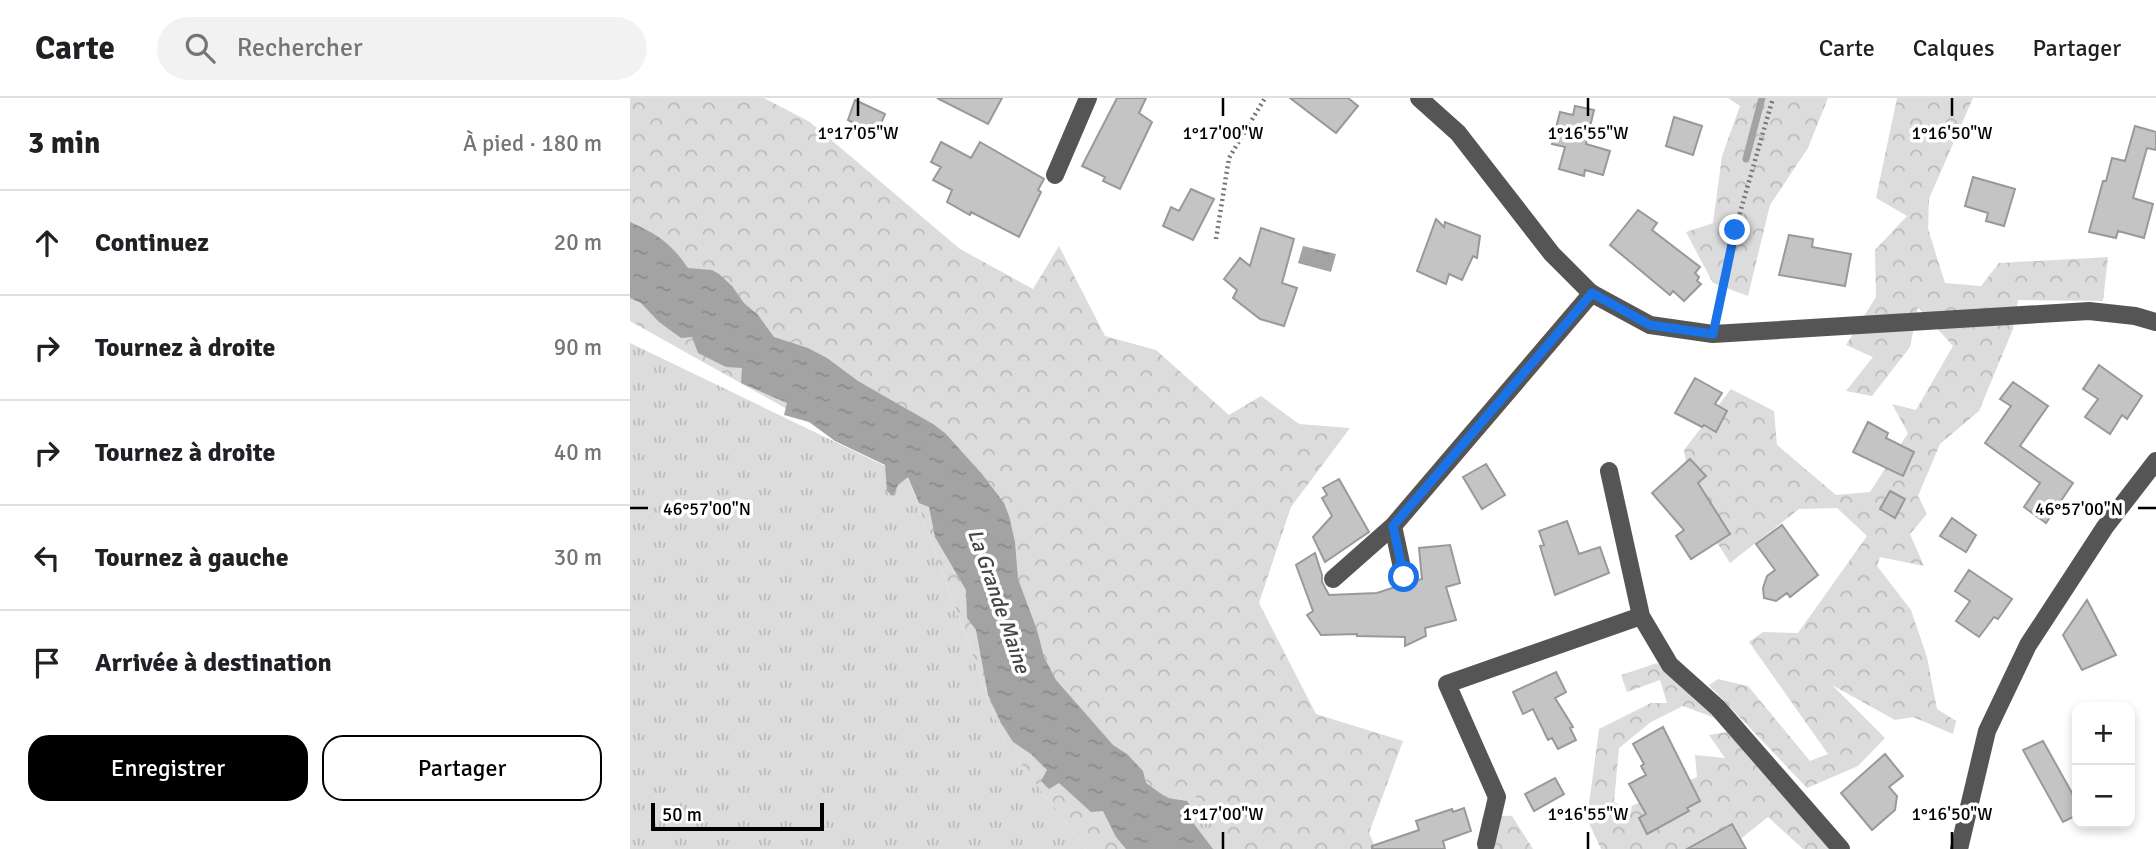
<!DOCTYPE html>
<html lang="fr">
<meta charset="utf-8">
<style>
:root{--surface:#fff;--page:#f2f2f2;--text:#202124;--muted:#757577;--line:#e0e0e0;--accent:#000}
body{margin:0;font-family:Signika,sans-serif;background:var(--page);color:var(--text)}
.controls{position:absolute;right:21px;bottom:21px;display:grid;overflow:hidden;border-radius:14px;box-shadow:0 4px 10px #0003}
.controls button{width:63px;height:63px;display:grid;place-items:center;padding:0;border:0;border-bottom:2px solid var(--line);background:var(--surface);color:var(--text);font:35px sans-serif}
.scale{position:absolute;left:21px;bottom:18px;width:173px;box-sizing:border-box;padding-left:7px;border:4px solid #000;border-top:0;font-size:19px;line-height:24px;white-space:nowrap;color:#000;-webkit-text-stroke:5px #fff;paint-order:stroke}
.stop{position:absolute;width:21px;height:21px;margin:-16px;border:5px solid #1a73e8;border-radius:50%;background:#fff}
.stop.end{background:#1a73e8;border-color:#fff;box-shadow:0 2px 7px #0008}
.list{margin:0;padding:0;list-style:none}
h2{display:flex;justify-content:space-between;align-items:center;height:91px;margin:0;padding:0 28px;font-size:30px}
h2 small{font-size:23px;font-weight:400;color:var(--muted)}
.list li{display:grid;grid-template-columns:46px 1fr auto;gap:21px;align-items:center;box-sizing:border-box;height:105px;padding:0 28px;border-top:2px solid var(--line)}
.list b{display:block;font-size:26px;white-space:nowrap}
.list em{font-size:23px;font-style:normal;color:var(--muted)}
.actions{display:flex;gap:14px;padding:21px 28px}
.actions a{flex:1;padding:16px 0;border:2px solid var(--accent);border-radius:21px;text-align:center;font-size:24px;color:var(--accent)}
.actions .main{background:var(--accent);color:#fff}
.icon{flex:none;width:38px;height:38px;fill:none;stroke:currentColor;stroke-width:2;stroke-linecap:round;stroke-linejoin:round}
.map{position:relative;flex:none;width:1526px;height:751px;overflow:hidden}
header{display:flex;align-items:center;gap:42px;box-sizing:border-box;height:98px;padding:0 35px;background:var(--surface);border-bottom:2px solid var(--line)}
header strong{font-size:33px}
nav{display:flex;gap:38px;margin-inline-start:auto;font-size:24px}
.search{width:490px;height:63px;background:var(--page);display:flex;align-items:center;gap:18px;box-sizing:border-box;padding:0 24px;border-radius:38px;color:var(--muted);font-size:26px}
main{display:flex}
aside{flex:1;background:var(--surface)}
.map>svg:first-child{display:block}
.grass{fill:url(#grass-tufts)}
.forest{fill:url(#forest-crowns)}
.water{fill:url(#water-ripples)}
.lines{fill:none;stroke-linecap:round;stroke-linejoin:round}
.stream{stroke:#a3a3a3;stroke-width:7}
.building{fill:#c4c4c4;stroke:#999;stroke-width:2}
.path{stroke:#777;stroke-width:4.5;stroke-dasharray:2 3.5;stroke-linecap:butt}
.minor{stroke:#555;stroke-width:18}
.route{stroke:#1a73e8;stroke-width:9}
.ticks{fill:none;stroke:#000;stroke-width:2.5}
.labels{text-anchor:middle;stroke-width:7;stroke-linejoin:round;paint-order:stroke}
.water-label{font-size:21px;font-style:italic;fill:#444;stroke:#fff}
.ticks-label{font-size:18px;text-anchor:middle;fill:#000;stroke:#fff;stroke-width:7;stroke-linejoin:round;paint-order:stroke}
</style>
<header>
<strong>Carte</strong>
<div class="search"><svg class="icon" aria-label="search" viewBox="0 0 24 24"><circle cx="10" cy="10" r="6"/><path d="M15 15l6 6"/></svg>Rechercher</div>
<nav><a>Carte</a><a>Calques</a><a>Partager</a></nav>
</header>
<main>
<aside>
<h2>3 min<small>À pied · 180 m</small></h2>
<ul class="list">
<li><svg class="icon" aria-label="ahead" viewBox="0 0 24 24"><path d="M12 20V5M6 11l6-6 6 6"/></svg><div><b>Continuez</b></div><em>20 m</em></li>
<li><svg class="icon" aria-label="right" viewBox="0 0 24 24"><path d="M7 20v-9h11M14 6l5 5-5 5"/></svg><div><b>Tournez à droite</b></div><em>90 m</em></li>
<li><svg class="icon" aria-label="right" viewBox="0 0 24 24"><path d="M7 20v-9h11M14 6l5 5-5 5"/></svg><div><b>Tournez à droite</b></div><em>40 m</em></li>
<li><svg class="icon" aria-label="left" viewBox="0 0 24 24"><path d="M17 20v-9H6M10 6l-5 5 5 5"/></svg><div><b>Tournez à gauche</b></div><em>30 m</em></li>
<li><svg class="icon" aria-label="arrive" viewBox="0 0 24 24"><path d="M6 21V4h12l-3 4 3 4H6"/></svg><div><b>Arrivée à destination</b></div></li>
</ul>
<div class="actions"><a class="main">Enregistrer</a><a>Partager</a></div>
</aside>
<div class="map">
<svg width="1526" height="751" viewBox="0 0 1526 751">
<defs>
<pattern id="grass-tufts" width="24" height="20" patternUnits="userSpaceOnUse" patternTransform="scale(1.75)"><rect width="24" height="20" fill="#dcdcdc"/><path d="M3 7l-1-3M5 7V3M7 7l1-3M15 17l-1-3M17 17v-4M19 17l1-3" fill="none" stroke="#bbb"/></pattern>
<pattern id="forest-crowns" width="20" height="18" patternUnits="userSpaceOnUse" patternTransform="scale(1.75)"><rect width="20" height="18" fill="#dcdcdc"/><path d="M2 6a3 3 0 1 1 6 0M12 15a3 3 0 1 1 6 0" fill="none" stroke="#bbb"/></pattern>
<pattern id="water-ripples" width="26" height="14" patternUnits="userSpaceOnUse" patternTransform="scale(1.75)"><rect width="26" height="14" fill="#a3a3a3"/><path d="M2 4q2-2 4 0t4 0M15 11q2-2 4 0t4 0" fill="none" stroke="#8b8b8b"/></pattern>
</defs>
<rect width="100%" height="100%" fill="#fff"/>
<path class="grass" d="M0 245 278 379 374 644 456 751H0Z
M564 695 604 751H533Z"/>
<path class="forest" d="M0 0H134L180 24 330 151 403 191 429 148 475 238 526 252 599 317 631 298 669 326 720 330 661 409 629 505 686 616 773 643 739 735 746 751H596L564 695 533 751H456L374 644 278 379 0 223Z
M1098 0H1198L1178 50 1140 107 1118 198 1083 185 1056 134 1083 125 1092 58 1110 8Z
M1267 0H1343L1299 101 1298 131 1315 185 1351 188 1369 165 1478 159 1473 203 1388 202 1383 231 1349 313 1310 346 1288 398 1297 416 1280 436 1294 468 1250 459 1247 468 1281 512 1297 559 1307 611 1326 623 1323 636 1283 619 1265 622 1202 587 1255 640 1228 668 1177 690 1079 587 1088 581 1118 588 1180 663 1198 656 1119 544 1133 534 1168 535 1237 438 1207 410 1169 411 1100 465 1064 408 1054 352 1101 291 1144 313 1147 347 1206 397 1240 394 1278 335 1262 306 1286 312 1323 248 1288 209 1280 249 1242 298 1216 293 1243 259 1216 247 1246 199 1245 152 1277 118 1246 100Z
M1027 565 1085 620 1053 608 1021 624 989 650 984 704 995 711 1067 679 1065 657 1095 660 1079 637 1097 634 1202 751H1173L1138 719 1098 751H971L957 721 969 631 1021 605H1037L1030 582 997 594 991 577Z
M853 717 882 718 903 751H847Z"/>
<path class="water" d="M0 124C27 136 41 145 58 170L82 172 89 176 102 188 114 205 128 217 144 239 178 250 197 260 228 283 303 326 315 335 352 376 374 405 379 418 385 444 388 481 407 532 414 559 426 582 483 647 497 656 513 673 516 685 537 700 557 703 559 706 561 722 583 751H496L486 739 473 713 461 714 429 685 419 691 411 683 417 672 401 656 383 644 371 625 358 597 346 532 337 520 336 492 305 439 299 409 289 405 278 379 268 387 263 398 257 393 255 367 205 343 179 324 154 317 157 305 111 285 112 270 96 269 68 255 62 239 51 240 29 224 11 205 0 200Z
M673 148 706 156 701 174 668 165Z"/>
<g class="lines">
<path class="stream" d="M1116 61 1132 0"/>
</g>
<path class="building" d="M307 0H372L358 26Z
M487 0H516L509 15 522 24 490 91 473 83 475 79 452 68Z
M660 0H718L728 8 706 35Z
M225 2 255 16 246 37 218 22Z
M945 8 964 12 956 46 980 53 973 77 955 72 954 78 929 71 935 49 922 46 930 14 943 17Z
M1044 19 1072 28 1063 57 1036 48Z
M1505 28 1526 34V52L1517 50 1503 100 1523 106 1514 140 1488 133 1486 140 1459 134 1473 83H1476L1482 60 1495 63Z
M311 44 341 60 350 44 414 81 408 92 411 94 389 139 341 114 340 117 317 104 322 92 303 82 311 69 301 64Z
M1343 79 1385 91 1374 128 1356 123 1358 115 1335 108Z
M561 91 584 101 563 142 533 128 541 109 549 113Z
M1008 112 1027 125 1022 132 1070 169 1065 175 1069 179 1067 183 1071 186 1054 203 1043 193 1040 197 980 147Z
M806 121 814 129 815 124 850 138 847 160 843 158 832 182 819 176 816 186 787 173Z
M631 130 664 141 652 185 667 190 654 228 630 221 603 200 607 192 594 181 610 160 620 168Z
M1159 137 1183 141 1182 149 1221 156 1215 188 1149 177Z
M1469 267 1512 298 1497 321 1492 317 1480 336 1455 319 1468 301 1453 291Z
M1065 280 1092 295 1085 306 1097 313 1086 334 1074 327 1072 329 1045 315Z
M1383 284 1418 308 1390 348 1443 385 1416 425 1394 409 1410 385 1355 345 1381 308 1370 301Z
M1238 324 1258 335 1256 340 1284 354 1273 378 1223 354Z
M1060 361 1076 378 1068 385 1100 436 1061 461 1046 438 1054 432 1022 395Z
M856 366 875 397 852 411 833 379Z
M709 381 739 434 695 464 683 439 702 418 692 400 697 397 693 390Z
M1260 393 1275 401 1265 420 1250 411Z
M1322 420 1346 437 1336 454 1310 438Z
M937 423 949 456 970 449 979 475 925 497 910 448 914 447 909 433Z
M1152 427 1188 477 1160 499 1157 495 1146 503 1134 500 1133 490 1137 478 1145 472 1126 446Z
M820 447 830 485 816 489 826 522 795 530 796 538 775 548V539L727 538V536L691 537 677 517 683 513 666 467 685 455 692 477V484L699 497 747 495 768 488 777 490 784 483 792 481 789 450Z
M1339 472 1382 501 1368 521 1364 519 1349 539 1326 523 1340 503 1325 493Z
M1457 502 1486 557 1452 572 1433 537Z
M926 574 936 594 925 600 943 629 940 630 946 642 928 651 922 640 918 642 903 611 893 616 883 594Z
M1033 629 1070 703 1057 710 1059 713 1017 736 1009 720 1016 716 999 686 1016 677 1011 668 1014 666 1003 646Z
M1413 643 1447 704V717L1433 724 1393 652Z
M1255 656 1273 678 1259 689 1267 698 1265 712 1242 732 1211 695Z
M925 680 934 696 904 713 895 696Z
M834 710 841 733 813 743 815 751H742V748L789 732 786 723 822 711 823 714Z
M1102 726 1116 751H1057Z"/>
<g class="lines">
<path class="path" d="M586 141 599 60 635 0
M1087 218 1105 132 1143 0"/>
<path class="minor" d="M789 0 828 35 922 156 961 195 1020 227 1083 236 1459 213 1505 218 1526 224
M425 77 458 0
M763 428 774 479
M703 481 763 428 962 195
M1011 518 1040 567 1088 610 1211 751
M856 746 867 699 817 586 1011 518 979 373
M1329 751 1357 633 1398 547 1475 429 1526 363"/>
</g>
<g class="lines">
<path class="route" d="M774 479 763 428 962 195 1020 227 1083 236 1105 132"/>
</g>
<path class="ticks" d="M228 0V18M593 0V18M958 0V18M1322 0V18M0 410H18M1508 410H1526M593 734V751M958 734V751M1322 734V751"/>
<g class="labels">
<g class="water-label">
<text transform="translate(369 503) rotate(71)" y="7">La Grande Maine</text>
</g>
</g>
<g class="ticks-label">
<text x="228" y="41">1°17'05"W</text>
<text x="593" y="41">1°17'00"W</text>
<text x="958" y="41">1°16'55"W</text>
<text x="1322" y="41">1°16'50"W</text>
<text x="77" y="417">46°57'00"N</text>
<text x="1449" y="417">46°57'00"N</text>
<text x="593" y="722">1°17'00"W</text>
<text x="958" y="722">1°16'55"W</text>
<text x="1322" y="722">1°16'50"W</text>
</g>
</svg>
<div class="controls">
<button>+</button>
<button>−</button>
</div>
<div class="scale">50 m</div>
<div class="stop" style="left:774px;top:479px"></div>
<div class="stop end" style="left:1105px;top:132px"></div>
</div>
</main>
